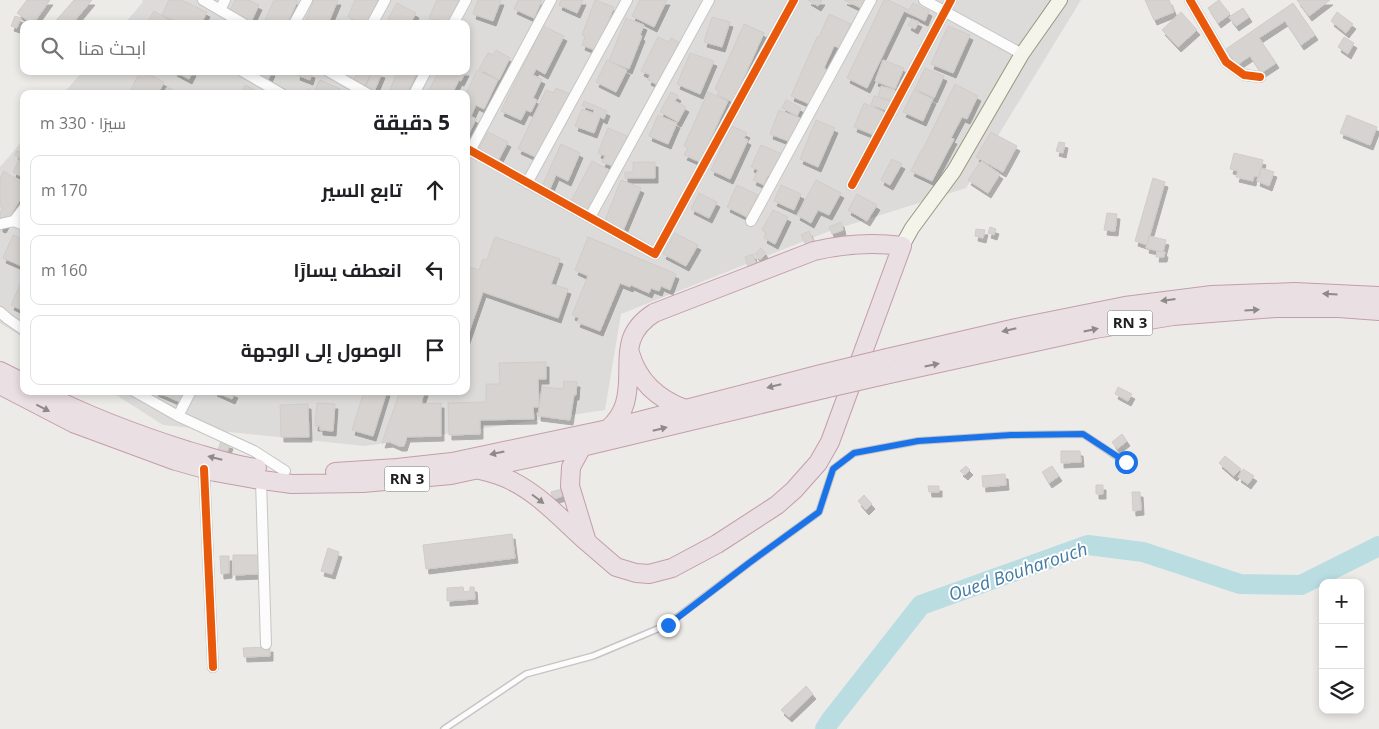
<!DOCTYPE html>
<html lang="ar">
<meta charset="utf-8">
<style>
:root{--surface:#fff;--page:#f2f2f2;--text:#202124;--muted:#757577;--line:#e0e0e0}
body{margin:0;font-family:"Open Sans",Cairo,sans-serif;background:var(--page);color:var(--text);direction:rtl}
.controls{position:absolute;right:15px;bottom:15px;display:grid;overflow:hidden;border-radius:10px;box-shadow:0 2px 8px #0003}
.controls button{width:45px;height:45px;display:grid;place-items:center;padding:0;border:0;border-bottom:1px solid var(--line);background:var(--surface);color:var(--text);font:25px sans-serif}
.stop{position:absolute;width:15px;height:15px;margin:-11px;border:4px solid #1a73e8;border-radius:50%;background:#fff}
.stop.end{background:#1a73e8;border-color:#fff;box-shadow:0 1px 5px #0008}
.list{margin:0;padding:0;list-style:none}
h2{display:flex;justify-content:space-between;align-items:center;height:65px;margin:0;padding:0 20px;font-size:21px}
h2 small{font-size:16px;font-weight:400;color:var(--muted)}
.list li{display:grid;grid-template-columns:32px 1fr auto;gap:15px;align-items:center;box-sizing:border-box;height:70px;margin:0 10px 10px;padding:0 10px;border:1px solid var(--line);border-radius:10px}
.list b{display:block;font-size:19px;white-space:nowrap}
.list em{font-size:16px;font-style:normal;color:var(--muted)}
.icon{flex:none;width:28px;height:28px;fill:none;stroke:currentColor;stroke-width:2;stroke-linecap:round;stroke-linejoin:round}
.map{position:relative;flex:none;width:1379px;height:729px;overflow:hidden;direction:ltr}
.search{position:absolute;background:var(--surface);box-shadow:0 2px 8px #0003;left:20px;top:20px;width:450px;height:55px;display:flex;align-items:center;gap:12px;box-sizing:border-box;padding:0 18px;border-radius:10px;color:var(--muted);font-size:19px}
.panel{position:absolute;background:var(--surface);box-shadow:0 2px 8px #0003;left:20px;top:90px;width:450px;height:305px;border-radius:10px;direction:rtl}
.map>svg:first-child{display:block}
.residential{fill:#dcdbd9}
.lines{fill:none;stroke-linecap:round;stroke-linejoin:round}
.river{stroke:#badde2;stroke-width:20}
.building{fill:#d6d3d0;stroke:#d0ccc9;filter:url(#shadow)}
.lane-casing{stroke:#c6c5c4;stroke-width:8}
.street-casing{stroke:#c6c5c4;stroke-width:12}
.secondary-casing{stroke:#98977e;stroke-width:16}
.highway-casing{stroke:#c49dac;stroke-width:20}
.lane{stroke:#fcfcfc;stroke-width:5}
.street{stroke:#fcfcfc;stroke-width:10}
.secondary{stroke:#f4f4eb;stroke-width:14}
.highway{stroke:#eadfe2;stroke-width:18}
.highway-bridge-casing{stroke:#c49dac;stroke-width:20;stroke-linecap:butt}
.highway-bridge{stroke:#eadfe2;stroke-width:18}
.cycleway-casing{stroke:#fff;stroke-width:11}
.cycleway{stroke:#e8590c;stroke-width:8}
.oneway{fill:#8f898a}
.route{stroke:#1a73e8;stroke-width:6}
.labels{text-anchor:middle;stroke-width:4;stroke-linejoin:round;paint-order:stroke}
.shield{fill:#fff;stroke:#626262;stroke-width:1}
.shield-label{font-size:15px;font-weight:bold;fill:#1f1f1f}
.water-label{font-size:18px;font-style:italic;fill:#427aa2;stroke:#fff}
</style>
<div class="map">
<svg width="1379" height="729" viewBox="0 0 1379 729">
<defs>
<filter id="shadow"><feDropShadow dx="3" dy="5" stdDeviation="0" flood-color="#0004"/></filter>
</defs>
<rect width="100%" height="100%" fill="#edebe8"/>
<path class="residential" d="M142 0H1081L966 188 827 232 621 314 605 410 365 446 163 425 110 391H466V94H63L83 71H466V24H124L143 2Z
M24 139V338L0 323V167Z"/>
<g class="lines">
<path class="river" d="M825 729 830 721 921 605 1088 545 1143 552 1240 584 1301 585 1379 546"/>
</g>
<path class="building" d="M27 0H50L33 24 17 13Z
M74 0H92L72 24H53Z
M169 0H181L207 12 201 24H181L162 15Z
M235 0H248L259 5 251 22 229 12Z
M274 0H298L287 24H263Z
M314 0H338L328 24H304Z
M355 0H378L367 24H356V21L348 17Z
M437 0H459L449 24H438V22L429 18Z
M478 0H501L493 21 473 14Z
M518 0H542L534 18 514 9Z
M561 0H583L577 13 559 5Z
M595 0 614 7 597 51 582 45 585 36 582 35Z
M640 0H667L654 27 632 16Z
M808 0H822L818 6Z
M844 0H865L861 8Z
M884 0H888L909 10 913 3 929 11 925 21 904 11 867 88 847 78Z
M1145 0H1169L1174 12 1154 20Z
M1219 0 1230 14 1218 23 1208 8Z
M1297 0H1330L1309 16Z
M397 3 416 13 410 24H395L388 19Z
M1293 3 1315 35 1301 45 1285 21 1259 38 1276 63 1261 73 1250 56 1237 65 1226 49Z
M1243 8 1249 17 1236 26 1229 17Z
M154 11 173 22 172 24H146Z
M1181 12 1197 30 1178 47 1162 30Z
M1337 12 1353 24 1346 33 1331 21Z
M829 14 851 24 840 48 834 46 824 68 827 70 812 105 791 96 817 37H819Z
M15 16 21 18 17 28 11 26Z
M712 17 730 22 722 47 704 42Z
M626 18 644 25 640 35 642 36 629 69 609 61Z
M912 19 919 22 915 29 908 25Z
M744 24 764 33 733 102 717 95 719 91 715 89Z
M543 26 564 36 545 74 536 69 533 75 542 79 533 98 537 100 531 112 526 110 521 120 501 111Z
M948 26 970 35 953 73 931 64Z
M658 37 669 42 671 38 679 42 658 85 648 80 650 75 641 71Z
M1344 37 1354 43 1348 54 1338 47Z
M496 50 510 58 499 80 479 69 488 53 493 55Z
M690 53 714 61 700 94 677 84Z
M607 60 627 70 616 92 596 82Z
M883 60 904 68 895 89 875 81Z
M925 68 944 76 934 98 915 89Z
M477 70 498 80 484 109 476 105 471 116 476 119 466 140V94Z
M140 71H143L164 82 158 94H129Z
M174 71H193L189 79Z
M248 71H272L268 80Z
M298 71H305L312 73 310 80 297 75Z
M358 71H372L364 87 353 81Z
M373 71 382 73 374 92 365 88Z
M398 71H418L407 94H388Z
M439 71H466L461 81 459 80 452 94H427Z
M320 80 340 89 337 94H306L308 89 314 92Z
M955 84 978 96 967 119 962 117 951 138 954 139 932 181 911 171 921 151H922Z
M245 85 263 94H241Z
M881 86 895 90 893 101 878 97Z
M167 87 180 94H163Z
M556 88 570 94 540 159 518 149 546 90 554 93Z
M914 90 933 99 923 121 903 112Z
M671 92 678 96 675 101 686 107 678 122 660 112Z
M708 92 728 101 700 162 684 155 688 148 684 146Z
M874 96 891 101 888 111 871 105Z
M786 100 801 108 797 116 782 108Z
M584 101 607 111 604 119 600 117 594 133 575 126 582 109 593 113 594 110 582 106Z
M864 103 884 112 874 135 854 127Z
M779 110 800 118 791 142 770 134Z
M658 115 677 123 668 144 649 136Z
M1347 115 1377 127 1370 145 1340 133Z
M816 120 835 128 818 167 800 159Z
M732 126 747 133 744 138 748 140 730 179 711 170Z
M608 128 627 136 615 167 602 162 605 156 598 153Z
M488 132 508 142 497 163 477 152Z
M991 132 1017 146 1003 172 976 157Z
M1059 142 1065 143 1063 153 1056 151Z
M561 144 580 153 568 181 556 175 550 189 542 186Z
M761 145 782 154 771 177 768 175 764 185 753 180 758 170 751 167Z
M17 151 24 154V178L13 172 20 158 15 155Z
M1234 153 1263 160 1259 177 1254 176 1253 181 1236 177 1238 171 1230 169Z
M892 159 902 164 890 185 881 180Z
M592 161 611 171 589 215 569 205Z
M981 161 1000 174 988 193 968 180Z
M633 162H655V178H625V172H633Z
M1261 168 1274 172 1269 186 1257 181Z
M4 171 24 185V193L3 228 0 227V213L3 208 0 206V178Z
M1153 178 1165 182 1147 245 1135 241Z
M621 180 641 188 623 231 604 223Z
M816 180 841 193 829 215 818 210 811 223 797 215Z
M737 185 758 195 747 217 727 207Z
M781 185 801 194 794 210 774 201Z
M699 193 717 202 709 218 691 209Z
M857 194 877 205 867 221 848 210Z
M773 210 788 217 775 244 764 238 766 233 762 230Z
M1107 213 1117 214 1115 231 1104 230Z
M841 222 843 230 832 234 829 227Z
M990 227 996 229 994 235 988 233Z
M976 229 985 230 983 238 975 236Z
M809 231 814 242 806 245 801 235Z
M675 233 698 245 686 266 663 254Z
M13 235 24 240V267L3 258Z
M1149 236 1166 240 1163 252 1146 248Z
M495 237 560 259 551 284 568 289 558 318 483 292 466 341V266L479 270 483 259 487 260Z
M588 237 676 274 670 290 661 286 659 291 651 288 649 293 631 285 630 287 620 283 600 331 577 322 579 318 572 315 588 276 575 270Z
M761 248 766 254 760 260 755 254Z
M1157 251 1165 252 1164 257H1156Z
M753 254 756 264 748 267 745 257Z
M24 276V311L11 305Z
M546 362V379H538L539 407H533L534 419 480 420V434L449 435 448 403 486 402V384H500L499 363Z
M564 381 577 382 576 395H574L570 420 538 416 542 387 563 389Z
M1118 387 1132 394 1128 401 1115 394Z
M155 391H184L180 402Z
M214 391H230L235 393 232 399Z
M364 391H387L373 436 352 430Z
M400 391H425L422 400V404L441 403V436L407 437 404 446H399L390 442 382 443Z
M317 403 335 404 333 431 320 430V426H315Z
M308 404 309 437H281L280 405Z
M1122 434 1127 441 1117 449 1112 442Z
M221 441 230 444 227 452 218 450Z
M1061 451H1080L1081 462 1061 463Z
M1225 456 1241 469 1234 476 1219 463Z
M966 466 970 470 965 475 960 471Z
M1052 466 1059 476 1049 483 1042 472Z
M1243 469 1254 476 1248 484 1238 477Z
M1005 474 1006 485 983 487 982 476Z
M1096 485H1103V494H1096Z
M928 486H939V492H929Z
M562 489 563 496 553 499 551 492Z
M1132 492H1140L1141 510 1133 511Z
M864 495 872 504 866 510 858 501Z
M512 534 515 558 426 569 423 545Z
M328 548 339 552 332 574 321 571Z
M233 555H258L259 574 233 575Z
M220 556H229V573L221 574Z
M463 587 464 592 470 591V587H474L475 599 447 601V588Z
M270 647V656L244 657 243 648Z
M806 686 813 694 789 717 781 710Z"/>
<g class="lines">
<defs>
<path id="lane" d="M444 729 526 674 593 656 667 625 749 563 819 512 833 469 854 453 918 441 1011 435 1083 434 1125 462"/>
<path id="street" d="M203 0 244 24
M924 0 1022 54
M1190 0 1226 62 1244 75 1260 77
M220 10 225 0
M294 24 307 0
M372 24 385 0
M453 24 466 0
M242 71 282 94
M328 71 368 94
M414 94 426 71
M466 148 655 254 794 0
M470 151 551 0
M527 183 627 0
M852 185 951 0
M590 217 709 0
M14 221 24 208
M751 221 871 0
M0 224 14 221 24 225
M0 312 8 319 24 330
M134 391 178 416 254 451 285 471
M178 416 191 391
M204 469 213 667
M261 480 266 644"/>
<path id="secondary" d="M902 246 912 228 954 171 1022 54 1060 0"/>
<path id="highway" d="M630 353C638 381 658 399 685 409
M887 358 1016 328 1125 306 1212 295 1295 292 1379 296
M0 371 24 383
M885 375 1095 329 1173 316 1276 308H1339L1379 311
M0 385 73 423 176 461 215 472 254 479 292 484 363 483 451 475 582 447 824 389
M39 391C87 416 138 435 189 451 210 457 235 466 257 468
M480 470C488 472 496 474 503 477 536 490 561 519 587 542L570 486 571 467 582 447
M335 472 397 468 452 462 608 429 821 374
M587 542 616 567 636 573 649 574 672 568 717 544 777 505 794 490 818 463 830 442 902 246C872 242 844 244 814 251L654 313C615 338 635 368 625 403 622 414 616 422 608 429"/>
</defs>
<use href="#lane" class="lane-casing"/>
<use href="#street" class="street-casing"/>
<use href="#secondary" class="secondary-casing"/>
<use href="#highway" class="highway-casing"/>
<use href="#lane" class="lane"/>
<use href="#street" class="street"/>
<use href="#secondary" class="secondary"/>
<use href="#highway" class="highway"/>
<defs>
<path id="highway-bridge" d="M821 374 887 358
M824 389 885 375"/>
</defs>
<use href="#highway-bridge" class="highway-bridge-casing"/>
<use href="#highway-bridge" class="highway-bridge"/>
<defs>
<path id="cycleway" d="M1190 0 1226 62 1244 75 1260 77
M466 148 655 254 794 0
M852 185 951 0
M204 469 213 667"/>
</defs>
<use href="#cycleway" class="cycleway-casing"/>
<use href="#cycleway" class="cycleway"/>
</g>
<defs><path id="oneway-solid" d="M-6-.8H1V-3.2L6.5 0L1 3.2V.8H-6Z" transform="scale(1.25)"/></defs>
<g class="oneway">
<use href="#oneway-solid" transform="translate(1330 294) rotate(-177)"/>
<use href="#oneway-solid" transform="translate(1168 300) rotate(173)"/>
<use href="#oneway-solid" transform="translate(1252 310) rotate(-4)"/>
<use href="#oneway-solid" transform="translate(1009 330) rotate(167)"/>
<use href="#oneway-solid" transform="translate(1091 330) rotate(-12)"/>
<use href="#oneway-solid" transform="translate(932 365) rotate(-12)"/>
<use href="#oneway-solid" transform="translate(774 386) rotate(166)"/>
<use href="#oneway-solid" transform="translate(43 408) rotate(27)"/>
<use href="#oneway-solid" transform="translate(660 429) rotate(-14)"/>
<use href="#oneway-solid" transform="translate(497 453) rotate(168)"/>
<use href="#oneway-solid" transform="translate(215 458) rotate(-166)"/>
<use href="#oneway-solid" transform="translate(538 499) rotate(37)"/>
</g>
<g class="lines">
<path class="route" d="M668 625 749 563 819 512 833 469 854 453 918 441 1011 435 1083 434 1126 462"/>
</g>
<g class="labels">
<g class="shield">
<rect x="1107.5" y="310.5" width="45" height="25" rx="4"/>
<rect x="384.5" y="466.5" width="45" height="25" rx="4"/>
</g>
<g class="shield-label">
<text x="1130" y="328">RN 3</text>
<text x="407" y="484">RN 3</text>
</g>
<g class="water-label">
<text transform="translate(1018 572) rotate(-19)" y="6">Oued Bouharouch</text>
</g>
</g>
</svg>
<div class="controls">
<button>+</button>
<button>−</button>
<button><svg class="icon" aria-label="layers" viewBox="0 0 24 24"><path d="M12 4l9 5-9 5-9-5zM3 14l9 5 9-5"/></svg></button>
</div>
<div class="stop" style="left:1126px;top:462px"></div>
<div class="stop end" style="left:668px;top:625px"></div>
<div class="search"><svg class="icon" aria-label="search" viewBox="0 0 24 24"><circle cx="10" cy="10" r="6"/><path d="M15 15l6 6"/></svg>ابحث هنا</div>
<section class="panel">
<h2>5 دقيقة<small>سيرًا · 330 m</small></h2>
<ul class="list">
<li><svg class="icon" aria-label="ahead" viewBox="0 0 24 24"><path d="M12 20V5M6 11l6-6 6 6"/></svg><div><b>تابع السير</b></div><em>170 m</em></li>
<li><svg class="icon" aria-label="left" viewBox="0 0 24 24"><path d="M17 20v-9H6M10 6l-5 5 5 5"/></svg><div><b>انعطف يسارًا</b></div><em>160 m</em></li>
<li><svg class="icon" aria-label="arrive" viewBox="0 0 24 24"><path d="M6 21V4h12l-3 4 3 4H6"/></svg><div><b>الوصول إلى الوجهة</b></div></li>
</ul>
</section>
</div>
